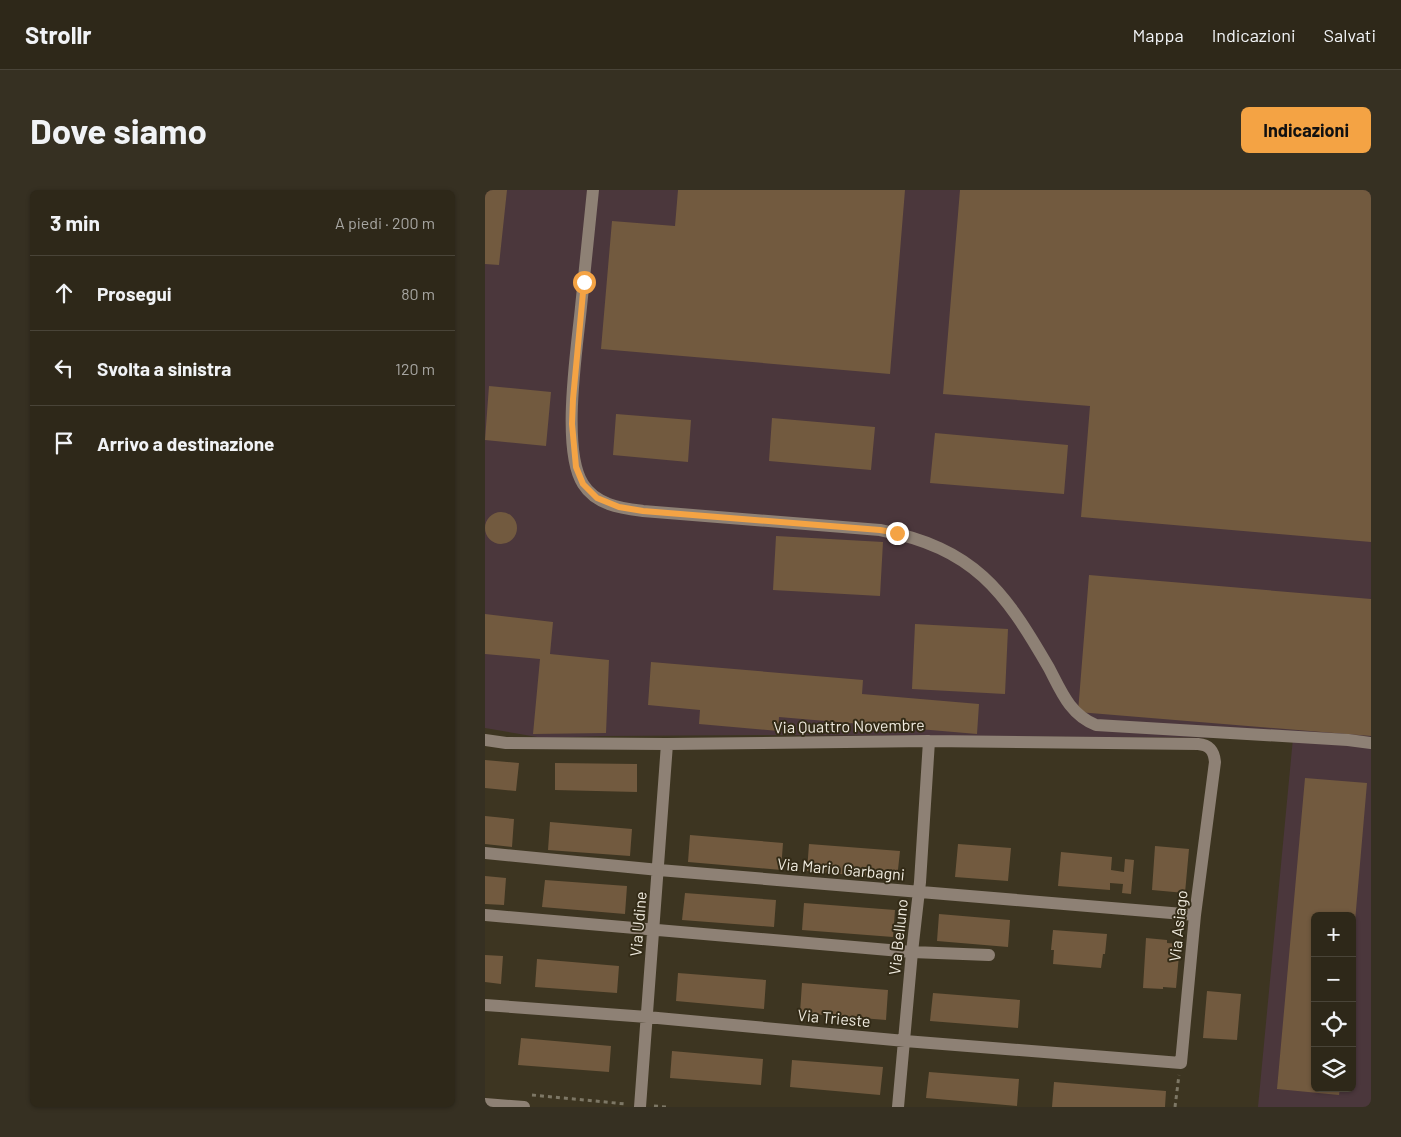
<!DOCTYPE html>
<html lang="it">
<meta charset="utf-8">
<style>
:root{--surface:#2e2819;--page:#363022;--text:#f1f3f6;--muted:#a7a6a2;--line:#494438;--accent:#f4a344}
body{margin:0;font-family:Barlow,sans-serif;background:var(--page);color:var(--text)}
.controls{position:absolute;right:15px;bottom:15px;display:grid;overflow:hidden;border-radius:8px;box-shadow:0 1px 4px #0004}
.controls button{width:45px;height:45px;display:grid;place-items:center;padding:0;border:0;border-bottom:1px solid var(--line);background:var(--surface);color:var(--text);font:25px sans-serif}
.stop{position:absolute;width:15px;height:15px;margin:-11px;border:4px solid #f4a344;border-radius:50%;background:#fff}
.stop.end{background:#f4a344;border-color:#fff;box-shadow:0 1px 5px #0008}
.list{margin:0;padding:0;list-style:none}
h2{display:flex;justify-content:space-between;align-items:center;height:65px;margin:0;padding:0 20px;font-size:21px}
h2 small{font-size:16px;font-weight:400;color:var(--muted)}
.list li{display:grid;grid-template-columns:32px 1fr auto;gap:15px;align-items:center;box-sizing:border-box;height:75px;padding:0 20px;border-top:1px solid var(--line)}
.list b{display:block;font-size:19px;white-space:nowrap}
.list em{font-size:16px;font-style:normal;color:var(--muted)}
.icon{flex:none;width:28px;height:28px;fill:none;stroke:currentColor;stroke-width:2;stroke-linecap:round;stroke-linejoin:round}
.map{position:relative;flex:none;width:886px;height:917px;overflow:hidden;border-radius:8px}
header{display:flex;align-items:center;gap:30px;box-sizing:border-box;height:70px;padding:0 25px;background:var(--surface);border-bottom:1px solid var(--line)}
header strong{font-size:24px}
nav{display:flex;gap:28px;margin-inline-start:auto;font-size:18px}
.intro{display:flex;align-items:center;justify-content:space-between;box-sizing:border-box;height:120px;padding:0 30px}
h1{margin:0;font-size:35px}
.button{padding:12px 22px;border-radius:8px;background:var(--accent);color:#111;font-size:18px;font-weight:700}
main{display:flex;gap:30px;padding:0 30px}
aside{flex:1;background:var(--surface);border-radius:8px;box-shadow:0 1px 4px #0004}
.map>svg:first-child{display:block}
.industrial{fill:#4b373c;fill-rule:evenodd}
.building{fill:#725a3f}
.lines{fill:none;stroke-linecap:round;stroke-linejoin:round}
.path{stroke:#7d7765;stroke-width:3;stroke-dasharray:4 4;stroke-linecap:butt}
.minor{stroke:#8e8175;stroke-width:12}
.route{stroke:#f4a344;stroke-width:6}
.labels{text-anchor:middle;stroke-width:4;stroke-linejoin:round;paint-order:stroke}
.street-label{font-size:16px;fill:#f0ebdf;stroke:#332b17}
</style>
<header>
<strong>Strollr</strong>
<nav><a>Mappa</a><a>Indicazioni</a><a>Salvati</a></nav>
</header>
<div class="intro"><h1>Dove siamo</h1><a class="button">Indicazioni</a></div>
<main>
<aside>
<h2>3 min<small>A piedi · 200 m</small></h2>
<ul class="list">
<li><svg class="icon" aria-label="ahead" viewBox="0 0 24 24"><path d="M12 20V5M6 11l6-6 6 6"/></svg><div><b>Prosegui</b></div><em>80 m</em></li>
<li><svg class="icon" aria-label="left" viewBox="0 0 24 24"><path d="M17 20v-9H6M10 6l-5 5 5 5"/></svg><div><b>Svolta a sinistra</b></div><em>120 m</em></li>
<li><svg class="icon" aria-label="arrive" viewBox="0 0 24 24"><path d="M6 21V4h12l-3 4 3 4H6"/></svg><div><b>Arrivo a destinazione</b></div></li>
</ul>
</aside>
<div class="map">
<svg width="886" height="917" viewBox="0 0 886 917">
<rect width="100%" height="100%" fill="#3d3521"/>
<path class="industrial" d="M0 0H886V917H773L808 548 274 545 118 546 58 548 0 538ZM830 726H867V898H830Z"/>
<path class="building" d="M0 0H22L14 75 0 74Z
M193 0H420L405 184 116 159 127 31 190 36Z
M475 0H886V352L596 327 605 216 458 204Z
M4 196 66 202 61 256 0 250Z
M131 224 206 230 203 272 128 265Z
M287 228 390 237 386 280 284 271Z
M450 243 583 255 579 304 445 293Z
M0 338a16 16 0 1 1 32 0a16 16 0 1 1-32 0Z
M291 346 398 352 395 406 288 400Z
M604 385 886 409V546L593 522Z
M0 424 68 432 65 464 124 470 121 543 48 544 55 469 0 464Z
M430 434 523 439 520 504 427 499Z
M166 472 378 490 377 504 494 514 492 544 294 527 293 541 214 534 215 520 163 515Z
M0 570 34 573 31 601 0 598Z
M70 573 152 574V602L70 600Z
M820 588 882 593 869 743H867V726H830V898H855L854 905 792 899Z
M0 626 29 629 27 657 0 654Z
M65 632 147 639 145 666 63 660Z
M205 645 298 653 296 680 203 672Z
M324 654 415 661 412 689 322 681Z
M473 654 526 658 523 691 470 687Z
M670 656 704 659 700 703 667 700Z
M576 662 627 667 626 680 639 682 640 669 649 670 646 704 637 703 638 694 625 693V700L573 696Z
M0 686 21 688 19 715 0 714Z
M60 690 142 696 140 724 57 717Z
M200 703 291 710 289 737 197 730Z
M319 713 410 720 408 747 317 740Z
M454 724 525 730 523 757 452 751Z
M568 740 622 744 620 764H618L616 778 568 774 569 760H566Z
M661 748 682 750V753L695 754 691 798 678 797V799L658 798Z
M0 765 18 766 16 794 0 792Z
M52 769 134 776 132 803 50 797Z
M193 783 281 790 279 819 191 811Z
M317 793 403 800 401 830 315 823Z
M722 801 756 804 752 850 718 848Z
M448 803 535 810 533 838 445 831Z
M36 848 126 856 124 882 33 875Z
M187 861 278 869 276 895 185 888Z
M307 870 398 877 395 905 305 897Z
M444 882 534 889 532 916 441 908Z
M569 892 681 901 680 917H567Z"/>
<g class="lines">
<path class="path" d="M47 905 141 914
M169 916 181 917
M690 917 694 885"/>
<path class="minor" d="M108 0C104 39 100 78 96 117 92 159 76 260 98 294 111 315 136 318 158 321L395 340C489 358 519 400 564 478 576 501 585 525 611 535L863 550 886 553
M0 550 21 553 182 554 444 551 713 554C725 555 729 561 730 572L710 725 696 873 420 851 162 827 0 815
M0 663 174 680 710 725
M0 725 427 762 504 765
M0 914 39 917
M155 917 182 554
M413 917 427 762 435 692 444 551"/>
</g>
<g class="lines">
<path class="route" d="M99 92 88 209 87 234 91 277 98 294 112 308 134 317 158 321 395 340 412 343"/>
</g>
<g class="labels">
<g class="street-label">
<text transform="translate(364 536) rotate(-1)" y="6">Via Quattro Novembre</text>
<text transform="translate(356 679) rotate(5)" y="6">Via Mario Garbagni</text>
<text transform="translate(153 734) rotate(-85)" y="6">Via Udine</text>
<text transform="translate(693 736) rotate(-84)" y="6">Via Asiago</text>
<text transform="translate(413 747) rotate(-84)" y="6">Via Belluno</text>
<text transform="translate(349 828) rotate(5)" y="6">Via Trieste</text>
</g>
</g>
</svg>
<div class="controls">
<button>+</button>
<button>−</button>
<button><svg class="icon" aria-label="locate" viewBox="0 0 24 24"><circle cx="12" cy="12" r="6"/><path d="M12 2v4M12 18v4M2 12h4M18 12h4"/></svg></button>
<button><svg class="icon" aria-label="layers" viewBox="0 0 24 24"><path d="M12 4l9 5-9 5-9-5zM3 14l9 5 9-5"/></svg></button>
</div>
<div class="stop" style="left:99px;top:92px"></div>
<div class="stop end" style="left:412px;top:343px"></div>
</div>
</main>
